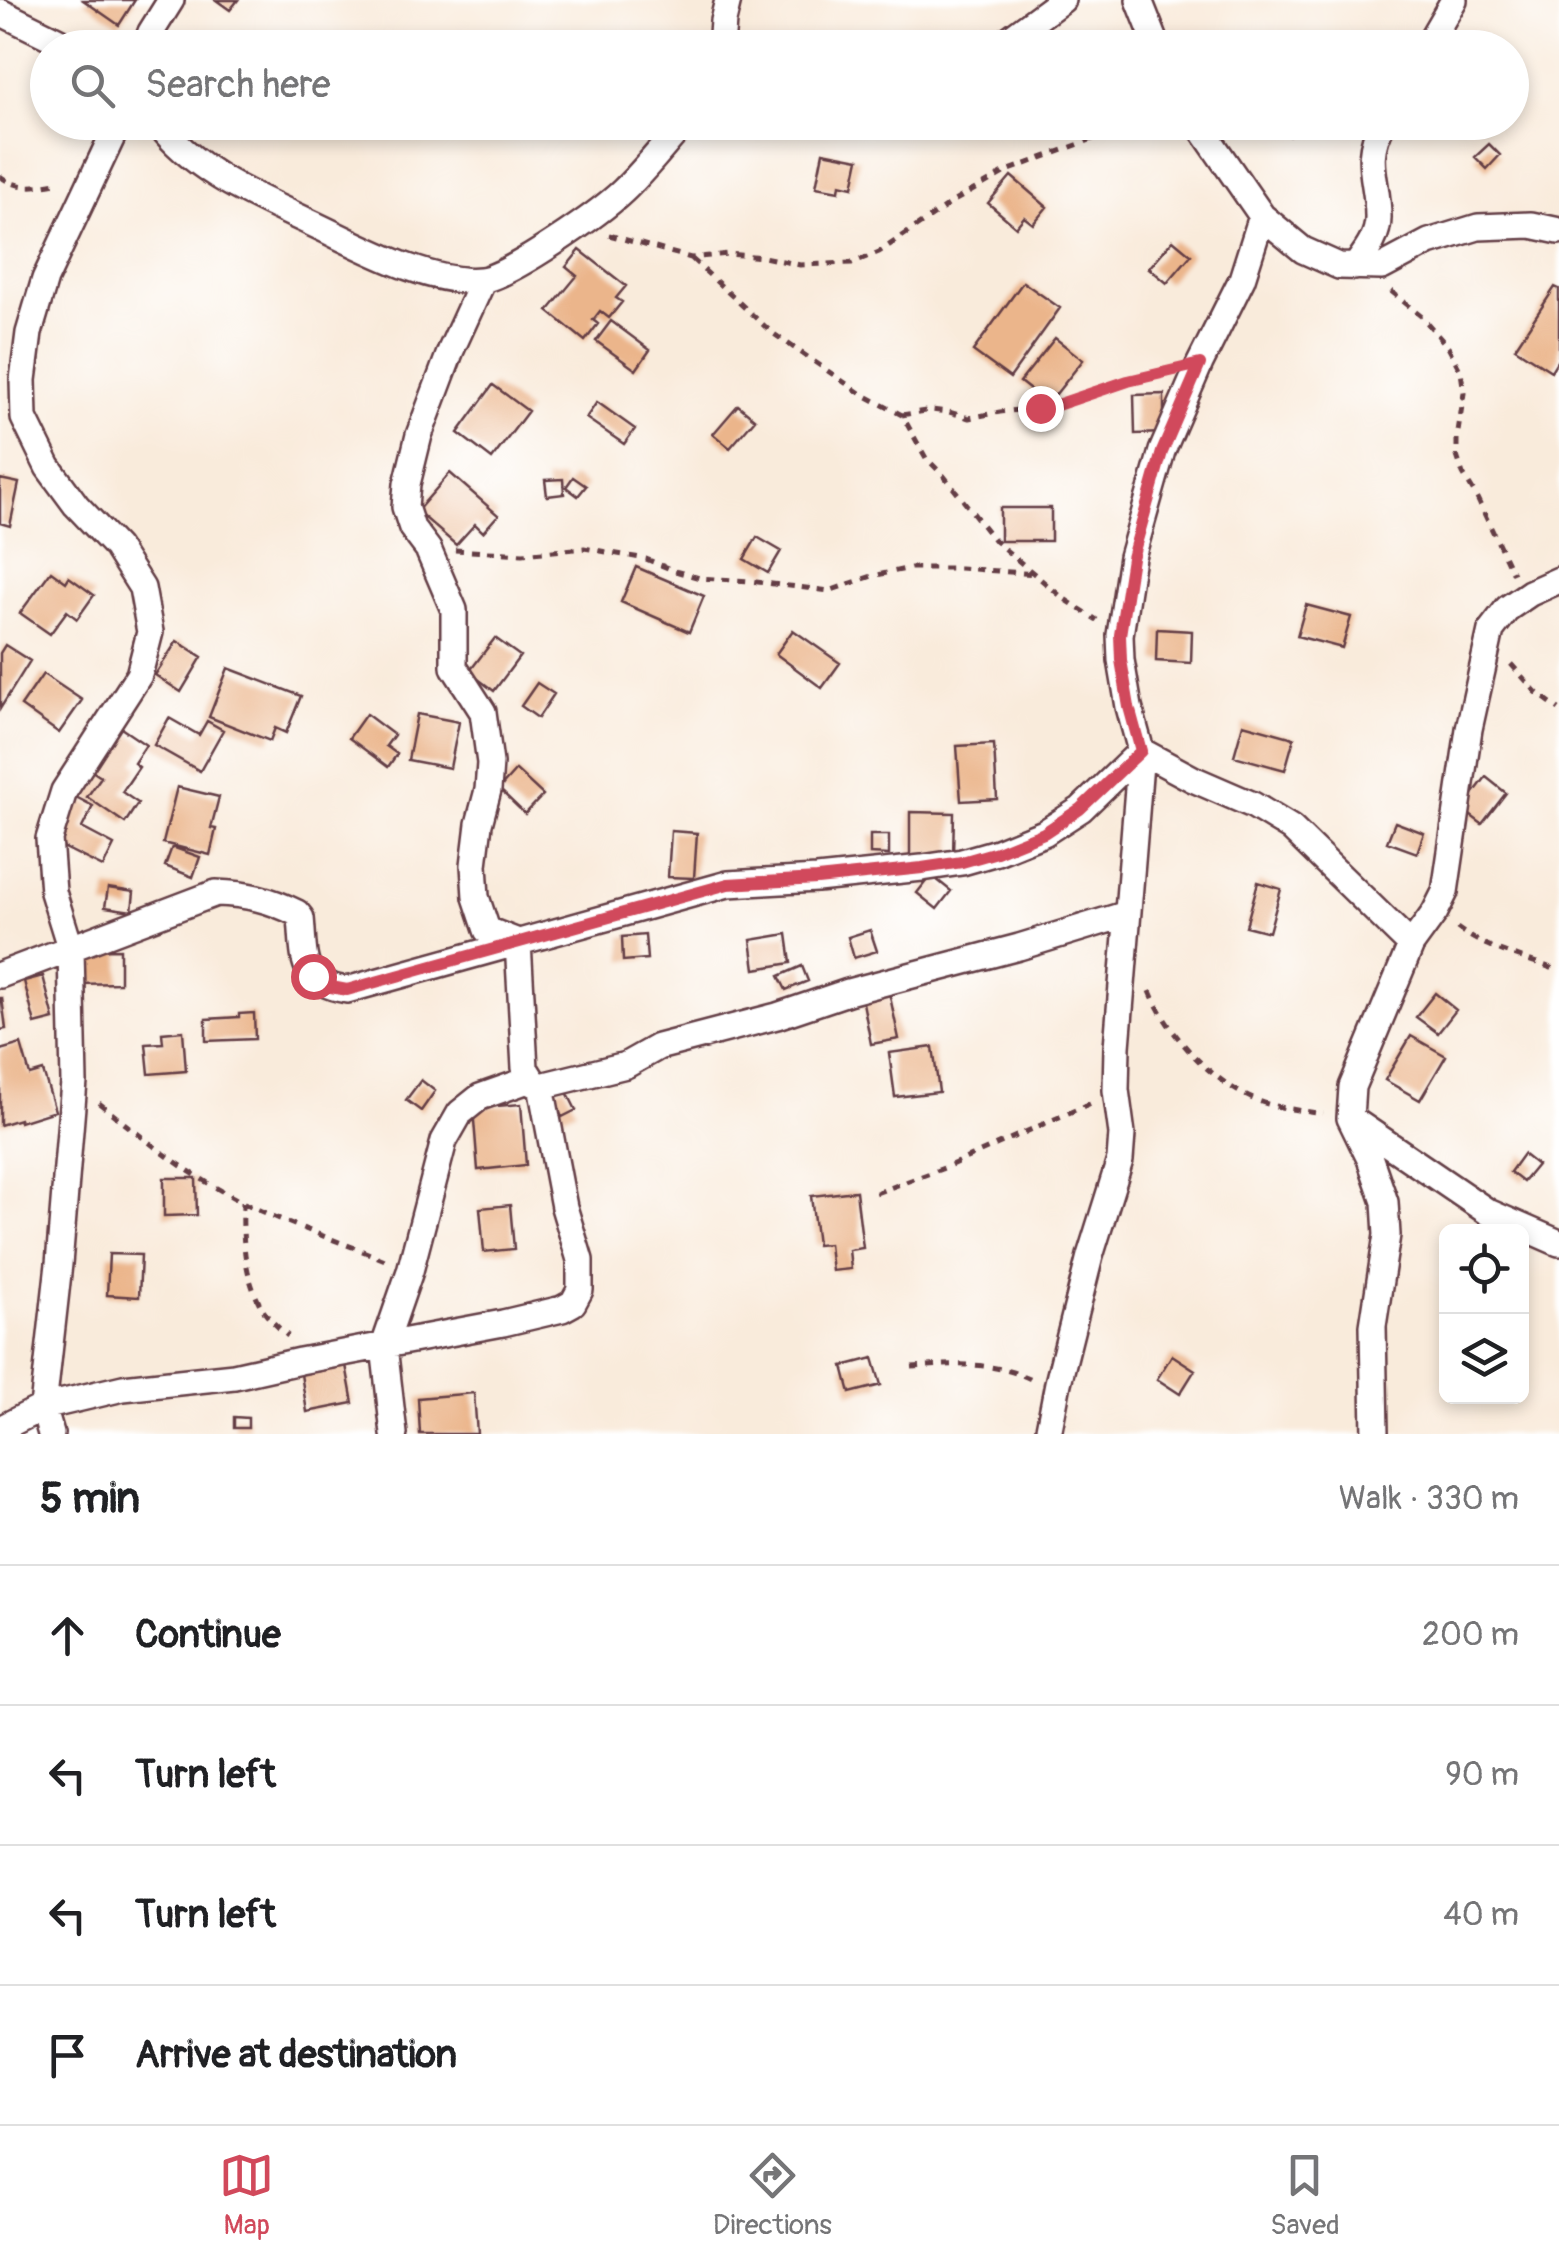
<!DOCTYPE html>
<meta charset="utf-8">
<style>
:root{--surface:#fff;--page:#f2f2f2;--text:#202124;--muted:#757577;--line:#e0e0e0;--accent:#d1495b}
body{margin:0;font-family:Pangolin,sans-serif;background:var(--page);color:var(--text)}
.controls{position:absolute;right:30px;bottom:30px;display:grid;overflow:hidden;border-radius:15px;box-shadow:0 5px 15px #0003}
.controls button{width:90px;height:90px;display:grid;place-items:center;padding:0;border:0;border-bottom:2px solid var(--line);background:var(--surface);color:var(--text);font:50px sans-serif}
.stop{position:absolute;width:30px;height:30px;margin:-22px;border:8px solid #d1495b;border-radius:50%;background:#fff}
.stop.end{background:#d1495b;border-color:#fff;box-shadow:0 2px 10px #0008}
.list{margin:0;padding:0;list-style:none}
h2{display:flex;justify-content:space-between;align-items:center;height:130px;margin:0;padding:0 40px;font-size:42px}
h2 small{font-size:32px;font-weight:400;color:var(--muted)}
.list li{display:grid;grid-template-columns:65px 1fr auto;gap:30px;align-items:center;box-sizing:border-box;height:140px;padding:0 40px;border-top:2px solid var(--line)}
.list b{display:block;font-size:38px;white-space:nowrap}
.list em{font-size:32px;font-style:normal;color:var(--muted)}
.icon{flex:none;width:55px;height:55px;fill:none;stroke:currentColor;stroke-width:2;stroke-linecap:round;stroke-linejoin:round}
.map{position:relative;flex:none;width:1559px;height:1434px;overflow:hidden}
.search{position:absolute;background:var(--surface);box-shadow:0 5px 15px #0003;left:30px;right:30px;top:30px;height:110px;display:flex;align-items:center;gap:25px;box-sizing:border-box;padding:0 35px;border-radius:55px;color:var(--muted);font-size:38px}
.sheet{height:690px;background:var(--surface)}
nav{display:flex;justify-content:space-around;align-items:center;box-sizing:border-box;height:140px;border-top:2px solid var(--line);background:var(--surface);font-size:28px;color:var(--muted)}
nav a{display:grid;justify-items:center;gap:5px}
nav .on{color:var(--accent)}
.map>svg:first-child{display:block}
.building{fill:#ebb58b}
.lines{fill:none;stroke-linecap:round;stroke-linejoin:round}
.street-casing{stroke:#643e45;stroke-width:30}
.path{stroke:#643e45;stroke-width:5;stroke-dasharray:8 8;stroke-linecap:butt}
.street{stroke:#fff;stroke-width:25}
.route{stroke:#d1495b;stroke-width:12}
</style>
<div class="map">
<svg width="1559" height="1434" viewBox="0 0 1559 1434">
<rect width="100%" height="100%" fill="#fff"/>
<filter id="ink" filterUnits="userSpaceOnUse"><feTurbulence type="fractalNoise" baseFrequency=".01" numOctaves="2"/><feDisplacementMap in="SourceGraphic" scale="20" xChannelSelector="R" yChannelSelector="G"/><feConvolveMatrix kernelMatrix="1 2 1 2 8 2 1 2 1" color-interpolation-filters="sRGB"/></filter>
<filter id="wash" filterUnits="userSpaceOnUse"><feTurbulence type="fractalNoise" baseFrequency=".0048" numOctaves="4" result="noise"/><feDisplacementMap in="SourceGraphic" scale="40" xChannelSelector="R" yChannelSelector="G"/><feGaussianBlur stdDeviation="2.25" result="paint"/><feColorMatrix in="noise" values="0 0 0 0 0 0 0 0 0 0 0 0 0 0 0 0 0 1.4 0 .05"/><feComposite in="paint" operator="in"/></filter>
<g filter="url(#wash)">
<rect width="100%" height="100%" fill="#f9ebdb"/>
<g id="blocks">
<path class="building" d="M83 0H135L119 25Z
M216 0H238L230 10Z
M1271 122H1298L1289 135Z
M1489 144 1500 155 1487 169 1475 157Z
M823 152 859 159 853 187 840 184 839 191 816 187Z
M1011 176 1047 207 1033 224 1024 217 1016 227 988 203Z
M1173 240 1191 255 1167 283 1149 268Z
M580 250 626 286 616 298 622 302 609 318 600 311 593 320 598 324 585 341 548 311 577 276 566 267Z
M1023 282 1060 308 1010 378 973 351Z
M1555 287 1559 289V358L1551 371 1515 348Z
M611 321 650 350 636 370 596 341Z
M1055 338 1083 360 1048 404 1020 382Z
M493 385 528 411 492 459 458 433Z
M1164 394V433L1135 434 1134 395Z
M597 402 635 429 624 444 586 418Z
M738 405 755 419 730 448 713 434Z
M450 473 498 515 483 532 475 524 456 545 417 511Z
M573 477 586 486 578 496 566 487Z
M0 479 19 483 10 526 0 523Z
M563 479 564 494 547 496 545 480Z
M1000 508H1051V541H1000Z
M757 537 781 551 768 573 744 559Z
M636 567 704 596 689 632 621 602Z
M51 571 66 582 69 577 94 595 77 619 67 611 50 634 20 613Z
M1306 605 1351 617 1342 648 1297 636Z
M1157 629 1192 631 1191 663 1156 661Z
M793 630 840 663 822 688 776 654Z
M495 638 520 656 494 691 469 672Z
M177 641 202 657 181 692 155 675Z
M5 645 30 661 0 709V653Z
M228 668 301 696 286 733 275 728 270 741 209 717Z
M43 674 82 700 59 733 21 706Z
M537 683 554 694 538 718 521 706Z
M366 714 394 735 386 746 397 754 388 767 349 738Z
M417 714 459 722 450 768 408 760Z
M169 718 199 735 207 721 223 730 200 771 154 745Z
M115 724 146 745 134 763 139 767 122 792 138 803 125 823 87 797 101 777 86 767Z
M1243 724 1294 738 1285 770 1234 756Z
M994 744 997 799 961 801 957 746Z
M516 770 543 795 525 814 499 789Z
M1486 777 1506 793 1482 824 1462 809Z
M177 787 219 797 211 828 216 829 210 855 163 843Z
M74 796 93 806 82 828 114 845 103 867 51 841Z
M910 812 954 813 953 856 910 855Z
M1395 822 1424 833 1417 853 1387 842Z
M671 831 697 833 694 878 668 877Z
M870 835H889V855L870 854Z
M172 847 200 857 193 877 165 866Z
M931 875 951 891 937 909 917 893Z
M1258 882 1281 889 1269 932 1246 926Z
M108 888 134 892 132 911 105 907Z
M870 930 877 951 854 958 848 937Z
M787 934 791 963 755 969 751 940Z
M645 935 647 959 623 961 622 937Z
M120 949V983L78 984V950Z
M802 966 808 981 786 990 779 976Z
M43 976 54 1019 35 1024 24 981Z
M889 992 899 1039 871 1044 862 997Z
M1435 993 1456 1010 1438 1033 1416 1017Z
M0 998H2L6 1029 0 1030Z
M254 1013 255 1039 206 1041V1019L239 1017V1014Z
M183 1031 186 1071 149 1074 146 1044 163 1043 162 1033Z
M1411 1036 1446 1056 1420 1100 1385 1080Z
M21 1044 30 1075 43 1071 55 1111 20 1122 19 1119 0 1125V1050Z
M933 1047 939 1092 895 1097 889 1053Z
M421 1080 435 1091 421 1111 406 1100Z
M564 1086 576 1110 562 1117 550 1093Z
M521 1104 526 1165 478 1170 473 1108Z
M1523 1154 1537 1165 1523 1182 1510 1172Z
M164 1178H196L197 1215 164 1216Z
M856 1191 863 1248 849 1250 851 1269 832 1271 829 1244 817 1245 811 1196Z
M510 1205 514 1249 484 1252 480 1208Z
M109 1254 141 1255 139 1297 107 1295Z
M1172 1355 1195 1370 1180 1394 1157 1379Z
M873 1358 881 1385 850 1393 843 1366Z
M346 1365 353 1403 307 1412 301 1374Z
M474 1393 477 1434H420L418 1398Z
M234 1417 248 1418V1428H234Z"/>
</g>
</g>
<g filter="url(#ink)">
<use href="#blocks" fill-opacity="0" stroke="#643e45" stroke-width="2.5"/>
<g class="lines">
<defs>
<path id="street" d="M1139 0 1158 48
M0 12 73 48
M145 48 151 32 171 0
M721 48 723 21 728 0
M997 48 1062 0
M1426 48 1454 0
M157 122C195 172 254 196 309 222 357 244 427 285 481 280 509 277 601 212 623 191 645 170 664 145 685 122
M1197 122 1262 216 1303 250 1339 266 1382 267 1429 242 1478 227 1531 225 1559 231
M1355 267C1366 252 1379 236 1378 216 1378 179 1362 160 1383 122
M483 280 451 350 419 435 407 484 405 507 412 528 428 549 454 610V667L483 712 490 763 488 790 479 824 474 865 476 897 487 930 518 942
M518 942 525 1068 535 1084 541 1086 626 1065 658 1047 777 1016 848 992 1019 947 1127 914
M0 975 216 893C247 894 269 899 297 913L301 918C305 958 298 982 347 990L728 884 817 879 922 868 962 862 997 852 1044 833 1081 809 1141 751 1193 779 1253 805 1291 828 1411 945
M1350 1118 1488 1212 1559 1243
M0 1429 43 1407 123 1388 234 1376 300 1361 503 1323 562 1309 573 1303 580 1290V1260L564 1207 541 1086
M51 1434 43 1407 59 1264 74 1082 71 950 53 892 49 839 64 791 139 675 150 632 142 588 116 547 76 505 48 467 24 418 23 380 29 333 45 279 119 122
M394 1434 384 1346 410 1271 444 1141 460 1113 480 1097 531 1079
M1048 1434 1058 1383 1090 1256 1120 1160 1122 1134 1116 1090 1117 1047 1141 751 1129 707 1121 660 1120 635 1132 557 1162 451 1200 363 1242 279 1262 216
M1375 1434 1373 1326 1387 1235 1385 1202 1370 1159 1350 1118 1352 1087 1411 945 1435 912 1445 892 1469 729 1491 630 1508 608 1530 593 1559 580"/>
</defs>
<use href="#street" class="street-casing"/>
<path class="path" d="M0 176C19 191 40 186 61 182
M609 235 691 258 728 254 764 257 800 265 852 263 879 252 954 201 1007 171 1090 140 1143 122
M692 259 771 332 860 393 902 415 926 458 944 476 995 541 1063 598 1097 620
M1391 291 1422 317 1448 347 1461 372 1464 393 1457 438V456L1463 474 1475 494 1513 574
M902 415 931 410 949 412 969 418 1000 412 1054 406 1129 381 1166 372
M455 550 523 554 584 548 646 559 675 571 700 578 749 581 829 591 872 576 911 568H960L1035 574
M1511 664 1536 692 1559 709
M1457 928C1487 950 1524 957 1559 971
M1150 991C1168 1034 1209 1079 1253 1099 1275 1108 1299 1110 1323 1114
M99 1103C138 1134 177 1166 220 1190 272 1220 330 1237 385 1260
M876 1193 944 1168 1091 1103
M243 1202C242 1239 244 1281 265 1313 271 1321 280 1329 288 1336
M912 1367C956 1364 990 1361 1031 1379"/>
<use href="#street" class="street"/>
</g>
</g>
<g class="lines" filter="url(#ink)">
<path class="route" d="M313 976 326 986 347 990 728 884 817 879 922 868 962 862 997 852 1044 833 1080 809 1141 751 1129 707 1121 660 1120 635 1132 558 1162 452 1200 364 1128 381 1054 406 1040 408"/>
</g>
</svg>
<div class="controls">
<button><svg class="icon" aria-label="locate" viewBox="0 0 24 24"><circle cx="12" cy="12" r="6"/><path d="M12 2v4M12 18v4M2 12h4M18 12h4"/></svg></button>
<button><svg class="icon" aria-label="layers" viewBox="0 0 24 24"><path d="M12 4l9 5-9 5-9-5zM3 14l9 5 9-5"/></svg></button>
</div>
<div class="stop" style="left:313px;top:976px"></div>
<div class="stop end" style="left:1040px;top:408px"></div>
<div class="search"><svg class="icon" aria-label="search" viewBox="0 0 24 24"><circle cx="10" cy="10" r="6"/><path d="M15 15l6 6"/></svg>Search here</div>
</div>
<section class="sheet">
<h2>5 min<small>Walk · 330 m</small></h2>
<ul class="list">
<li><svg class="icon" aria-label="ahead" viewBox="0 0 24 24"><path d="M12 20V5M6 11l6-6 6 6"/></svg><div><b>Continue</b></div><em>200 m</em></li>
<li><svg class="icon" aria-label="left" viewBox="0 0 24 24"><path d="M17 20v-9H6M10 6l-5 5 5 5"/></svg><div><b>Turn left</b></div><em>90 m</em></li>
<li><svg class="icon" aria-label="left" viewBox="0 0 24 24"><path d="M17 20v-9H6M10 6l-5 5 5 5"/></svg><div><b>Turn left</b></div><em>40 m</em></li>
<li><svg class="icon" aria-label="arrive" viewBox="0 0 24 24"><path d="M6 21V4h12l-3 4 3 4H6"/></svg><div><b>Arrive at destination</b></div></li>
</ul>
</section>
<nav>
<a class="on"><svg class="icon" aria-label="map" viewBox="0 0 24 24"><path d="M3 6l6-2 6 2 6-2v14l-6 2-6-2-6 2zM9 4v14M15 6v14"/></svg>Map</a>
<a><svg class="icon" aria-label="directions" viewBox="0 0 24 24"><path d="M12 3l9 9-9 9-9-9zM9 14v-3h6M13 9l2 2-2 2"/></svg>Directions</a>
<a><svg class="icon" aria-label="saved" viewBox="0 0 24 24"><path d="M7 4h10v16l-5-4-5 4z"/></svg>Saved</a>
</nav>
